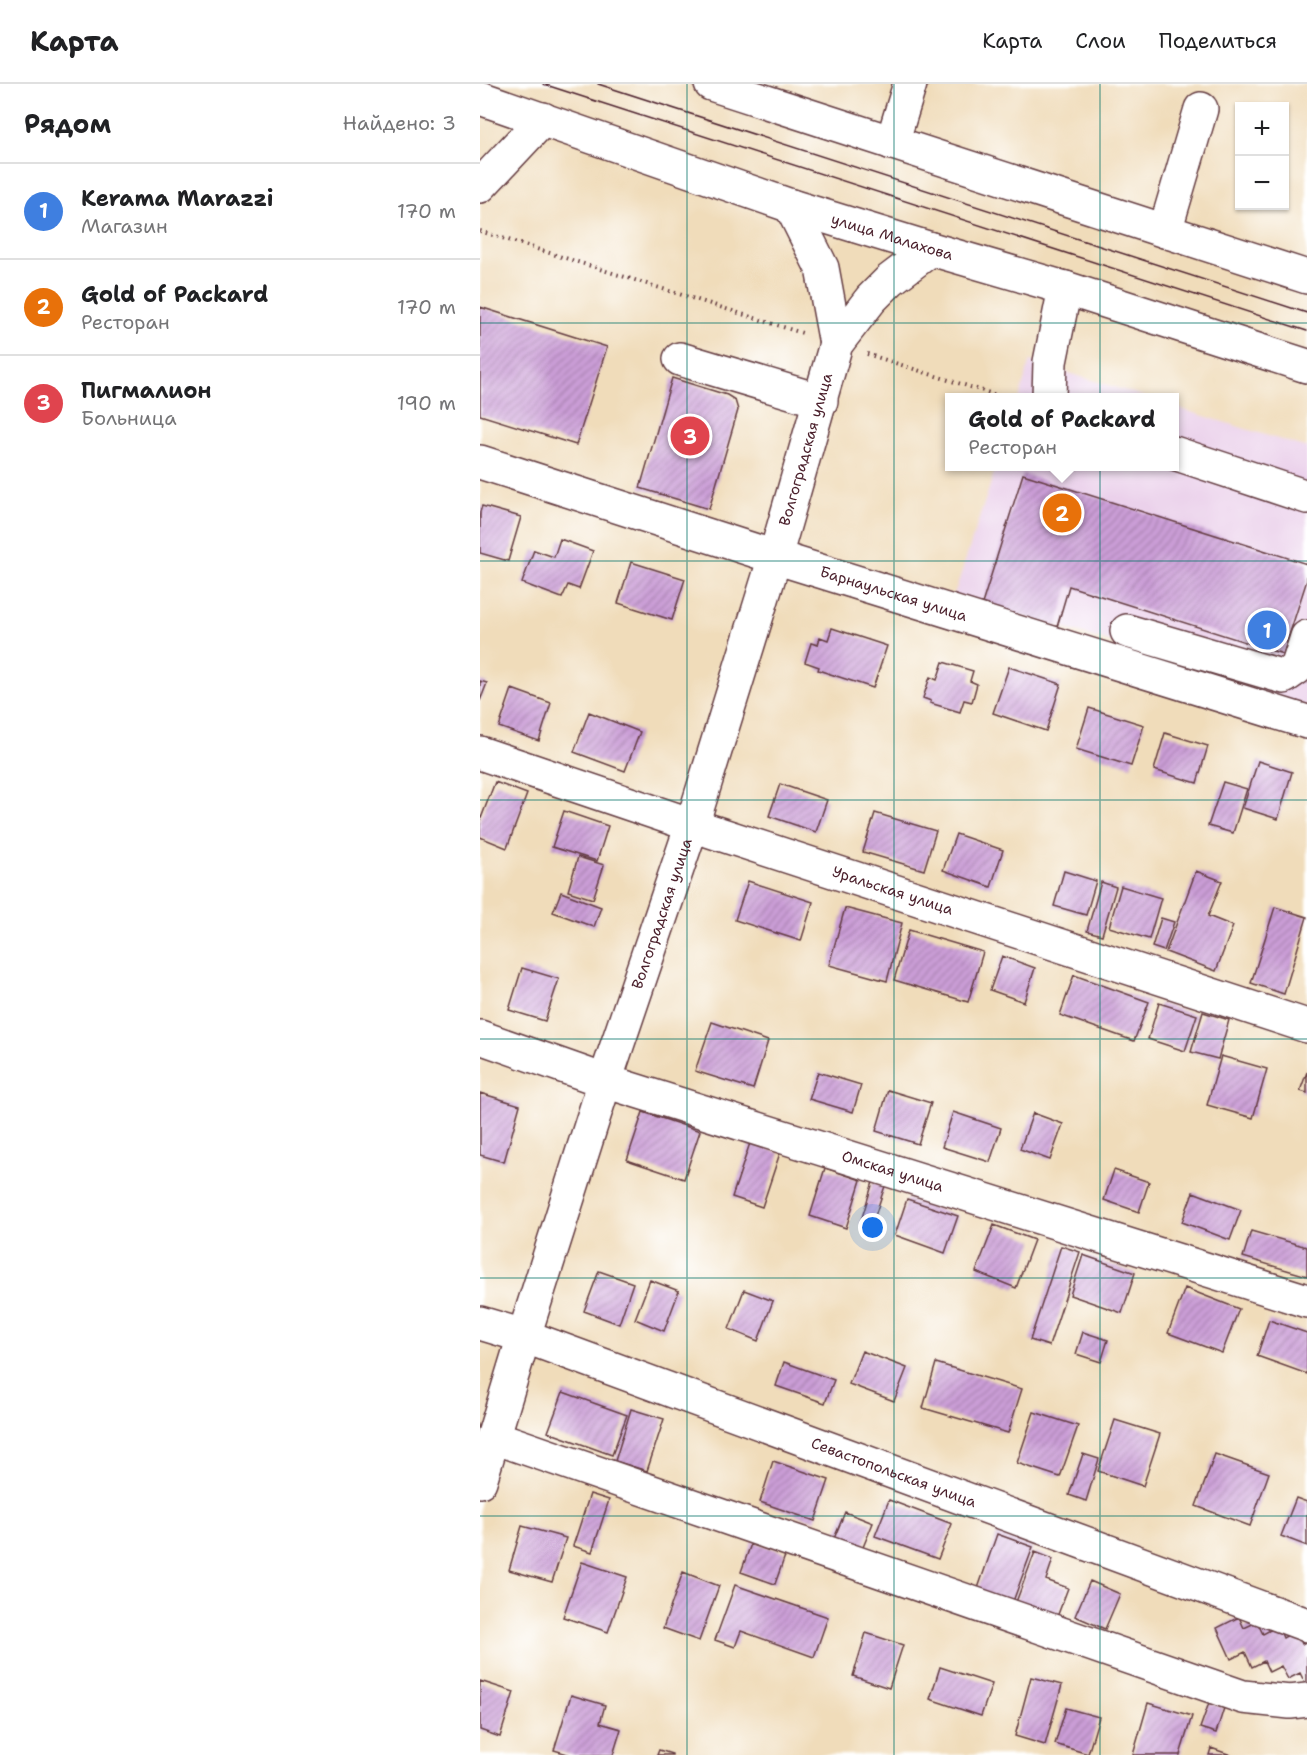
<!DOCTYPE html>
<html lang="ru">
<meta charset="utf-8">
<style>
:root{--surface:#fff;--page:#f2f2f2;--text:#202124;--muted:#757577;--line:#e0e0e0;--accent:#ea580c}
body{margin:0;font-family:"Shantell Sans",sans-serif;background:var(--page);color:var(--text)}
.controls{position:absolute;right:18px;top:18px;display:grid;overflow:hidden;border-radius:0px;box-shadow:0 2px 4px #0004}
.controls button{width:54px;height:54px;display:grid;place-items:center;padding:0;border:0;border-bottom:2px solid var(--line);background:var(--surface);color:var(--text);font:30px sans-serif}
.you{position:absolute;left:393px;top:1144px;width:21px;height:21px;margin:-15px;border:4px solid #fff;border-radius:50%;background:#1a73e8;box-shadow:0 0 0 9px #1a73e833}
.badge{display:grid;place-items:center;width:39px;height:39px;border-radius:50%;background:var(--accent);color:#fff;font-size:20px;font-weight:700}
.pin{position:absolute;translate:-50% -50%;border:3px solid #fff;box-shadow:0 2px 6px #0006}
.popup{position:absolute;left:465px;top:309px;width:234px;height:78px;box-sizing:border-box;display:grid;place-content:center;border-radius:0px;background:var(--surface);filter:drop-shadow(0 2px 4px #0005);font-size:20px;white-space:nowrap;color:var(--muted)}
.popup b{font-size:22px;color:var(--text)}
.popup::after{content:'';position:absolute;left:50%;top:100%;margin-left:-12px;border:12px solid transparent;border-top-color:var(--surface)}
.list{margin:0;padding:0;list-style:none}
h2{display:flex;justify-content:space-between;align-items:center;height:78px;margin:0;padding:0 24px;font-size:26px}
h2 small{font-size:20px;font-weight:400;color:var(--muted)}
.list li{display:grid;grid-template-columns:39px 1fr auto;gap:18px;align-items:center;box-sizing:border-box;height:96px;padding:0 24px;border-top:2px solid var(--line)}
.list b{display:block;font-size:22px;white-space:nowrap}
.list p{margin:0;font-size:20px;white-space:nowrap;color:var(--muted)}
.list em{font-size:20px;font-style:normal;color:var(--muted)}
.map{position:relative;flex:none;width:827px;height:1671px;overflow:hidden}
header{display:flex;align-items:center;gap:36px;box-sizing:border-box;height:84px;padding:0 30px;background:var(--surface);border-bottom:2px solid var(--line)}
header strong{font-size:28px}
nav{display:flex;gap:33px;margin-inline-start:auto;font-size:21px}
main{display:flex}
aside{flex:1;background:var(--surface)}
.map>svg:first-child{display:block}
.built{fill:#ebd1eb}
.building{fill:url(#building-hatch)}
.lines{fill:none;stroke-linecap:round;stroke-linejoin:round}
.minor-casing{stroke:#633b40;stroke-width:36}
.major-casing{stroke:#633b40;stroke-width:36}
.path{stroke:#633b40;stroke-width:4;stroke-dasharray:1.5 4.5;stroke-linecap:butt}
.minor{stroke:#fff;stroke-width:33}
.major{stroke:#fff;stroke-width:33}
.tram{stroke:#4a1f2b;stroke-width:1.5}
.grid{fill:none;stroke:#0f766e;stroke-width:1.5;stroke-opacity:0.55}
.labels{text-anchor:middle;stroke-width:4.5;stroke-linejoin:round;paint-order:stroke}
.street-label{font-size:15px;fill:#4a1f2b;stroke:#fff}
</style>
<header>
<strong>Карта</strong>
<nav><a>Карта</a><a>Слои</a><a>Поделиться</a></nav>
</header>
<main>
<aside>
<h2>Рядом<small>Найдено: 3</small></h2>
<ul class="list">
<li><span class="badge" style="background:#3f7fe0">1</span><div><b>Kerama Marazzi</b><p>Магазин</p></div><em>170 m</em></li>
<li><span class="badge" style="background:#e8710a">2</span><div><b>Gold of Packard</b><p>Ресторан</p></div><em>170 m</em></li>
<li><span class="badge" style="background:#e0444e">3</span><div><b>Пигмалион</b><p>Больница</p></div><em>190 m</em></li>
</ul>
</aside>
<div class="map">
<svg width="827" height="1671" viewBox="0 0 827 1671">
<defs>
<pattern id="building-hatch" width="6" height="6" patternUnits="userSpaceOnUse" patternTransform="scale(1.5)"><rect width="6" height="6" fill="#cb9ed7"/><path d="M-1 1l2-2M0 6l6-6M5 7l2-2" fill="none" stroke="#a780af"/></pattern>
</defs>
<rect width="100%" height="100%" fill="#fff"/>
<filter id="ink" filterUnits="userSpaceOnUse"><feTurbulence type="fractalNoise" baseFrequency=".0167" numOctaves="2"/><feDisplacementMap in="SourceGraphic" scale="12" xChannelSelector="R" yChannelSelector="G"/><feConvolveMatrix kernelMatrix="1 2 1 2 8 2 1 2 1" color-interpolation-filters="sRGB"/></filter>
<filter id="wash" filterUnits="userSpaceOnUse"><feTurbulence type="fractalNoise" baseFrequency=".008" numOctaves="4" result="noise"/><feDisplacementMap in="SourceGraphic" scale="24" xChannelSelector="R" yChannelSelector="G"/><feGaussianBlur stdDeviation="1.35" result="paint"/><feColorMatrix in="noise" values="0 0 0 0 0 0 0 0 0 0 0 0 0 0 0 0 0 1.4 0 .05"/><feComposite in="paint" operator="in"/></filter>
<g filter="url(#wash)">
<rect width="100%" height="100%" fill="#f0dcba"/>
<path class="built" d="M550 277 666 313 539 314Z
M695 323 827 364V623L636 560 474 511 516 383 694 382Z"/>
<g id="blocks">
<path class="building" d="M0 223 127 263 96 361 0 331Z
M192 294 247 311 255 316 258 326 229 425 160 404Z
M543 390 827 480V496L803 570 589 502 577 543 502 520Z
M2 422 41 433 28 477 0 469V428Z
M80 455 113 467 99 505 88 501 82 514 42 499 54 466 74 473Z
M151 478 205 495 192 536 138 519Z
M352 544 407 562 393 604 338 586 339 583 325 578 331 559 338 561 340 553 348 556Z
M463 578 493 587 490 597 497 600 492 618 484 616 480 628 450 619 451 617 443 614 450 593 457 596Z
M529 583 581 600 566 647 513 629Z
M0 597 7 599 0 617Z
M32 605 71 619 59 657 19 643Z
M609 624 664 641 651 682 596 665Z
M109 628 160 648 145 687 94 668Z
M685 649 728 662 717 699 674 686Z
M778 677 812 688 798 735 763 724Z
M15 698 47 710 27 764 0 753V737Z
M743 698 767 705 753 749 728 742Z
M300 700 347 716 336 748 289 732Z
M84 727 128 742 117 777 72 763Z
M395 729 456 747 444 786 383 768Z
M476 750 523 766 511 803 463 786Z
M98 773 124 781 113 815 88 807Z
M584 787 616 797 606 831 574 822Z
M716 787 742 797 728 832 753 842 736 887 686 868Z
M268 797 333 818 321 857 255 836Z
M621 798 636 803 622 851 607 847Z
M641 802 681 814 669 855 629 843Z
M81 808 121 823 114 843 73 828Z
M795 823 827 833 804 910 771 899Z
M365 824 422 839 407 897 349 881Z
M681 834 694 838 684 867 672 863Z
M429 846 503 868 488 918 414 896Z
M522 872 555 884 544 918 510 906Z
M42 884 79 895 65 937 29 926Z
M594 891 669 918 654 957 580 931Z
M679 919 717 931 705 967 668 955Z
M723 928 749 936 738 975 711 968Z
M232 938 288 957 273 1005 215 987Z
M741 972 787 985 773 1034 727 1021Z
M338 988 381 1001 373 1028 329 1015Z
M827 988V1009L820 1007Z
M408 1006 451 1019 438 1060 396 1047Z
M0 1009 40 1021 24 1078 0 1071Z
M163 1028 220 1047 204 1095 147 1076Z
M473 1028 521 1044 510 1078 462 1063Z
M553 1029 583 1040 570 1076 540 1065Z
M270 1059 300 1069 282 1123 252 1113Z
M345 1084 381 1096 366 1144 330 1132Z
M634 1086 669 1098 659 1128 624 1116Z
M393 1098 405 1102 391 1144 380 1140Z
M713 1108 761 1126 750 1156 702 1138Z
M427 1115 478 1132 465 1169 415 1151Z
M514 1141 554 1156 536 1204 496 1188Z
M771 1147 827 1163V1192L763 1173Z
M581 1162 600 1168 569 1262 550 1256Z
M603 1171 655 1189 642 1229 590 1211Z
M119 1187 153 1199 139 1240 104 1227Z
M170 1196 199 1207 184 1247 155 1235Z
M705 1204 759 1225 742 1269 688 1249Z
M264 1206 293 1217 278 1257 249 1245Z
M789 1236 827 1249V1290L777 1272Z
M603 1248 628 1256 621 1278 596 1270Z
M382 1267 427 1284 414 1317 369 1300Z
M304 1278 354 1296 345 1319 296 1302Z
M456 1279 542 1305 528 1349 443 1324Z
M83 1308 147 1331 132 1371 68 1348Z
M151 1325 184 1335 167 1387 135 1377Z
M554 1328 598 1342 580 1393 537 1379Z
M635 1336 680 1350 663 1402 618 1387Z
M603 1370 619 1375 606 1417 589 1411Z
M735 1370 789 1389 770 1442 716 1422Z
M293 1377 349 1396 335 1437 280 1418Z
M110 1410 129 1416 112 1468 93 1462Z
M816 1414 827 1418V1462L801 1452Z
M409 1416 472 1440 458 1475 395 1452Z
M365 1428 393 1439 381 1468 353 1457Z
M42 1442 86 1454 72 1498 29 1486Z
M517 1450 553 1463 531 1523 496 1510Z
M272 1457 306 1469 295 1500 261 1488Z
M555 1468 573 1475 566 1496 588 1504 577 1533 536 1518Z
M102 1478 147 1493 128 1548 83 1533Z
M203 1488 239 1502 219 1557 183 1544Z
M610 1497 640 1510 625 1545 595 1532Z
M255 1501 348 1533 334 1573 261 1547 255 1563 235 1556Z
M759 1533 764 1544 777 1538 783 1550 798 1542 803 1554 816 1547 822 1560 827 1557V1603L820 1589 808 1595 801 1582 789 1588 784 1577 772 1583 765 1568 751 1575 737 1544Z
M386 1549 423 1561 409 1604 373 1592Z
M460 1583 512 1600 501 1632 450 1615Z
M551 1593 582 1601 565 1661 535 1652Z
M0 1597 34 1608 20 1653 0 1646Z
M91 1611 125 1621 120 1639 141 1645 133 1671H91L74 1666Z
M668 1619 712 1632 700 1671H653Z
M729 1619 744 1624 736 1649 720 1644Z
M586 1624 619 1633 608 1670 575 1660Z
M731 1664 751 1671H729Z
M179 1666 192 1670V1671H177Z"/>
</g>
</g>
<g filter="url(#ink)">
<use href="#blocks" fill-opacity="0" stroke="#633b40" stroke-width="1.5"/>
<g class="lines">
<defs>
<g id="minor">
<path d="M412 59 430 0"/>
<path d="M0 102 63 35"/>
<path d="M311 122 342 184 356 260"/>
<path d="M685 147 721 25"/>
<path d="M200 275 341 317"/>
<path d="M569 314 570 278 585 204"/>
<path d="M694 369 827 413"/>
<path id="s1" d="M0 378 295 473 827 638"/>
<path d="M647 547 804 593 817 584 827 553"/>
<path id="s2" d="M0 669 212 741 827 942"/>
<path id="s3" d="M0 953 125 997 827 1217"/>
<path id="s4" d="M0 1239 44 1252 827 1541"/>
<path d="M14 1353 763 1613 810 1618 827 1616"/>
<path id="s5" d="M0 1397 44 1252 125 997 212 741 295 473 356 260 391 215 410 196 451 165"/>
</g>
<g id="major">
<path d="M231 0 827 193"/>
<path id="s6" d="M0 14 311 122 451 165 585 204 827 282"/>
</g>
</defs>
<use href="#minor" class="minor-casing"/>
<use href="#major" class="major-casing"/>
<path class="path" d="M0 147 322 249
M387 270 525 314"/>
<use href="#minor" class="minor"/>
<use href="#major" class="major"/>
<path class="tram" d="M63 0 827 247
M118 0 827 229"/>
</g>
</g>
<path class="grid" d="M207 0V1671M414 0V1671M620 0V1671M0 239H827M0 477H827M0 716H827M0 955H827M0 1194H827M0 1432H827"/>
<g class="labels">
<g class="street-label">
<text dy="5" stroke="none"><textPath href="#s6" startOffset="435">улица Малахова</textPath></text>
<text dy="5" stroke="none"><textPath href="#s5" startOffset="1082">Волгоградская улица</textPath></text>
<text dy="5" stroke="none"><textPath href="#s1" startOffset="434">Барнаульская улица</textPath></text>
<text dy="5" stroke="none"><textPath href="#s2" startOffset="435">Уральская улица</textPath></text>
<text dy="5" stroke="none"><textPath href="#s5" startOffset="596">Волгоградская улица</textPath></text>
<text dy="5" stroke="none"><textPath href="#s3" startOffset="434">Омская улица</textPath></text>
<text dy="5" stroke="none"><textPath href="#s4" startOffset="440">Севастопольская улица</textPath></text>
</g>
</g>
</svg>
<div class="controls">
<button>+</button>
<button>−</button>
</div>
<div class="you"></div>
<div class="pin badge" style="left:787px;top:546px;background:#3f7fe0">1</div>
<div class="pin badge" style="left:582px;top:429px;background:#e8710a">2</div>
<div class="popup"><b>Gold of Packard</b>Ресторан</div>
<div class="pin badge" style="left:210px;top:352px;background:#e0444e">3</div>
</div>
</main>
